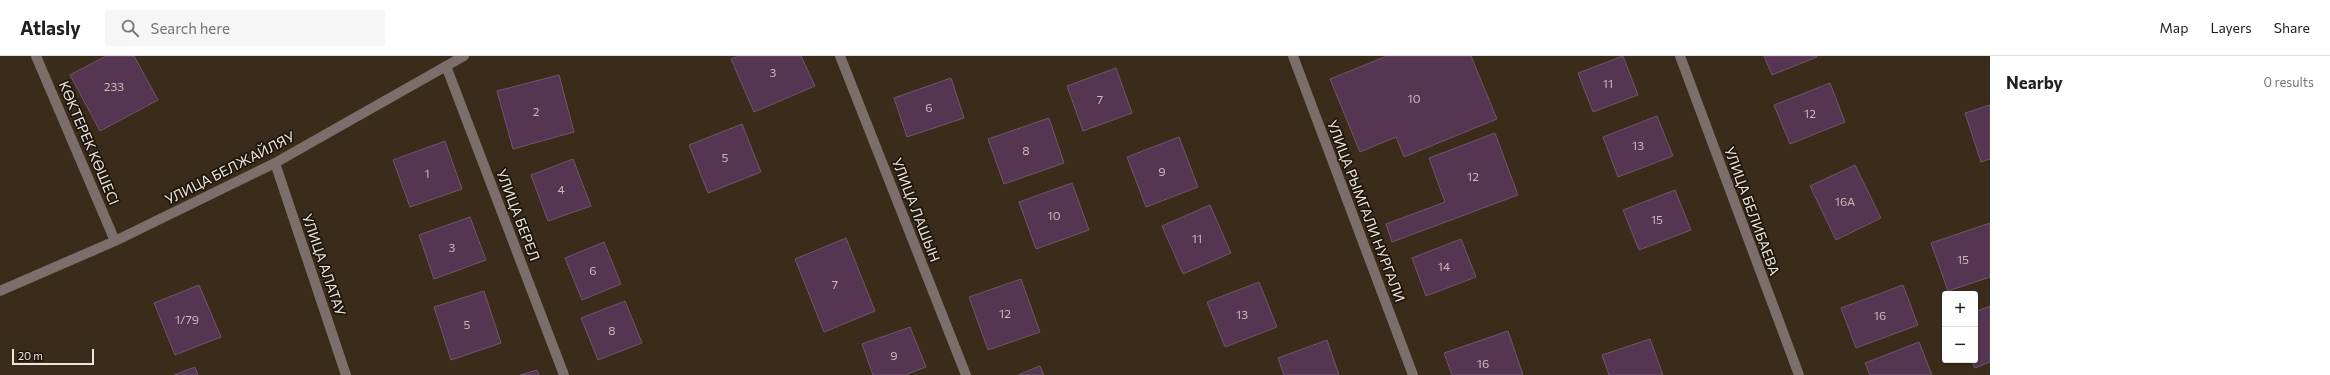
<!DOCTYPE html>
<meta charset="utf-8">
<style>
:root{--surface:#fff;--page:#f6f6f6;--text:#202124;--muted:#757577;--line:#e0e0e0}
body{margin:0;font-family:Commissioner,sans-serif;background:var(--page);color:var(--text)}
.controls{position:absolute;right:12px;bottom:12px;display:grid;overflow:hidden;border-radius:4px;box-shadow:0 1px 3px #0004}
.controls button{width:36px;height:36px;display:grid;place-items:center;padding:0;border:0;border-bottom:1px solid var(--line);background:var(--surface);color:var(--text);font:20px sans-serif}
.scale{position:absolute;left:12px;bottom:10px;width:82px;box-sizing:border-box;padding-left:4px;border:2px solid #efe5da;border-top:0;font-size:11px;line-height:14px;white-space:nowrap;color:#efe5da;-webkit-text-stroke:3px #1d160e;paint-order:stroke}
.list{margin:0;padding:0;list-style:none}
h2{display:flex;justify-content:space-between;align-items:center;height:52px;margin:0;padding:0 16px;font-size:17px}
h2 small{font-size:13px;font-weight:400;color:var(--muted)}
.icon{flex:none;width:22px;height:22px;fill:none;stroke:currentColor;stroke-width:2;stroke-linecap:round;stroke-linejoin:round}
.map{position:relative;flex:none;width:1990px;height:319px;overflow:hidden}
header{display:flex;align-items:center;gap:24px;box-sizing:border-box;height:56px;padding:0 20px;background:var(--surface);border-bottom:1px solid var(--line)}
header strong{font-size:19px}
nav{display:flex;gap:22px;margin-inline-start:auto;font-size:14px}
.search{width:280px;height:36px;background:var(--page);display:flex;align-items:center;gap:10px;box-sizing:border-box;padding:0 14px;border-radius:4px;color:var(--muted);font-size:15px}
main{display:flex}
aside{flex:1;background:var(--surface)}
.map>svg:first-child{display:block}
.building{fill:#563552;stroke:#6c5869}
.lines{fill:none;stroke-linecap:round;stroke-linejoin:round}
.minor{stroke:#7b6e6b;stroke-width:10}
.labels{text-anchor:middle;stroke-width:3.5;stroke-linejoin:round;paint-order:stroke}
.number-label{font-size:12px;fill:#c9b9b8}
.street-label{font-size:14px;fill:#efe5da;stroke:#1d160e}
</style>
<header>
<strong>Atlasly</strong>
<div class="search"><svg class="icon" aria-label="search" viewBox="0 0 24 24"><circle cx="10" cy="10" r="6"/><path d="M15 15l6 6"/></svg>Search here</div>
<nav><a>Map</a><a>Layers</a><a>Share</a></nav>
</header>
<main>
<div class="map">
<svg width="1990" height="319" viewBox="0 0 1990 319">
<rect width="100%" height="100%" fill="#3b2b1a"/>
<path class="building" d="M106 0H134L158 44 100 75 70 19Z
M739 0H801L815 30 754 56 731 3Z
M1387 0H1471L1497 63 1404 101 1396 81 1360 96 1330 23Z
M1623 0 1638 39 1593 56 1578 17Z
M1764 0H1817V1L1772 19Z
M1116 12 1132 57 1083 75 1067 30Z
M559 19 574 76 513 93 497 35Z
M951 22 964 62 907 81 894 42Z
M1830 27 1845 66 1790 88 1774 49Z
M1990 49V103L1981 106 1965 57Z
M1657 60 1673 100 1618 121 1603 81Z
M1049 62 1064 107 1004 128 988 83Z
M742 68 761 116 708 137 689 89Z
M1495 77 1518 139 1392 186 1386 168 1445 146 1429 102Z
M1179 81 1198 131 1146 151 1127 101Z
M445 85 462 133 410 151 393 104Z
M573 103 591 150 548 165 531 119Z
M1855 109 1881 162 1836 184 1810 130Z
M1072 127 1089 174 1036 193 1019 146Z
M1675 134 1691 174 1639 194 1623 154Z
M1210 149 1231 197 1183 218 1162 170Z
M470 161 486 204 434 223 419 179Z
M1990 167V221L1948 235 1931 187Z
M846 182 875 255 824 276 795 203Z
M1461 183 1476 221 1426 240 1412 202Z
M604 186 621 228 582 244 565 202Z
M1021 223 1040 276 988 294 969 241Z
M1259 226 1277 271 1225 291 1207 246Z
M199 229 221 281 175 299 154 247Z
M1903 229 1918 269 1856 292 1841 252Z
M484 235 501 287 451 304 434 251Z
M625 245 642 287 598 304 581 262Z
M1990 250V306L1975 312 1971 304H1975V256Z
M910 271 926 311 905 319H873L862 288Z
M1508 275 1523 319H1452L1444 297Z
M1650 283 1663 319H1609L1602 299Z
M1327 284 1339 319H1284L1278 302Z
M1919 286 1932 319H1870L1865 307Z
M1040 310 1044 319H1018Z
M195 311 198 319H174Z
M537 314 539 319H520Z"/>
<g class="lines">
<path class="minor" d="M36 0 115 185
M840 0 966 319
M1293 0 1413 319
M1680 0 1799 319
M446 10 564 319
M275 107 346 319
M0 235 115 185 275 107 464 0"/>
</g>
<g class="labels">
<g class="number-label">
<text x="773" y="21">3</text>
<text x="1608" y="32">11</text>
<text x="114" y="35">233</text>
<text x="1414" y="47">10</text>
<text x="1100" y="48">7</text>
<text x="929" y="56">6</text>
<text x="536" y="60">2</text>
<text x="1810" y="62">12</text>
<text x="1638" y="94">13</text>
<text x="1026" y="99">8</text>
<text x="725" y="106">5</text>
<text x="1162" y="120">9</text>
<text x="427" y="122">1</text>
<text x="1473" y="125">12</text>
<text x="561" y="138">4</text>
<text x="1845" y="150">16А</text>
<text x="1054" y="164">10</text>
<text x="1657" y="168">15</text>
<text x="1197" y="187">11</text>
<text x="452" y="196">3</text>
<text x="1963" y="208">15</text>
<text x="1444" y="215">14</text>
<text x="593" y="219">6</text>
<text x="835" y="233">7</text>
<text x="1005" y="262">12</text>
<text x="1242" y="263">13</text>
<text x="1880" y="264">16</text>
<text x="187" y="268">1/79</text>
<text x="467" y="273">5</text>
<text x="612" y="279">8</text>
<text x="894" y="304">9</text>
<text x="1483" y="312">16</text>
</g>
<g class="street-label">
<text transform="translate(89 87) rotate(67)" y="5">КӨКТЕРЕК КӨШЕСІ</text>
<text transform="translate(230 112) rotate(-27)" y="5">УЛИЦА БЕЛЖАЙЛЯУ</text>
<text transform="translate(916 154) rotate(69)" y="5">УЛИЦА ЛАШЫН</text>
<text transform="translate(1366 155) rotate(69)" y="5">УЛИЦА РЫМГАЛИ НУРГАЛИ</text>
<text transform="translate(1752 155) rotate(70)" y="5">УЛИЦА БЕЛИБАЕВА</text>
<text transform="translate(518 159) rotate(69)" y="5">УЛИЦА БЕРЕЛ</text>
<text transform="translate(324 209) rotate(71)" y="5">УЛИЦА АЛАТАУ</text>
</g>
</g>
</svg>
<div class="controls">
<button>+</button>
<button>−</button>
</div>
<div class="scale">20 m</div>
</div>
<aside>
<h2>Nearby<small>0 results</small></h2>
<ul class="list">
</ul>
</aside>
</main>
